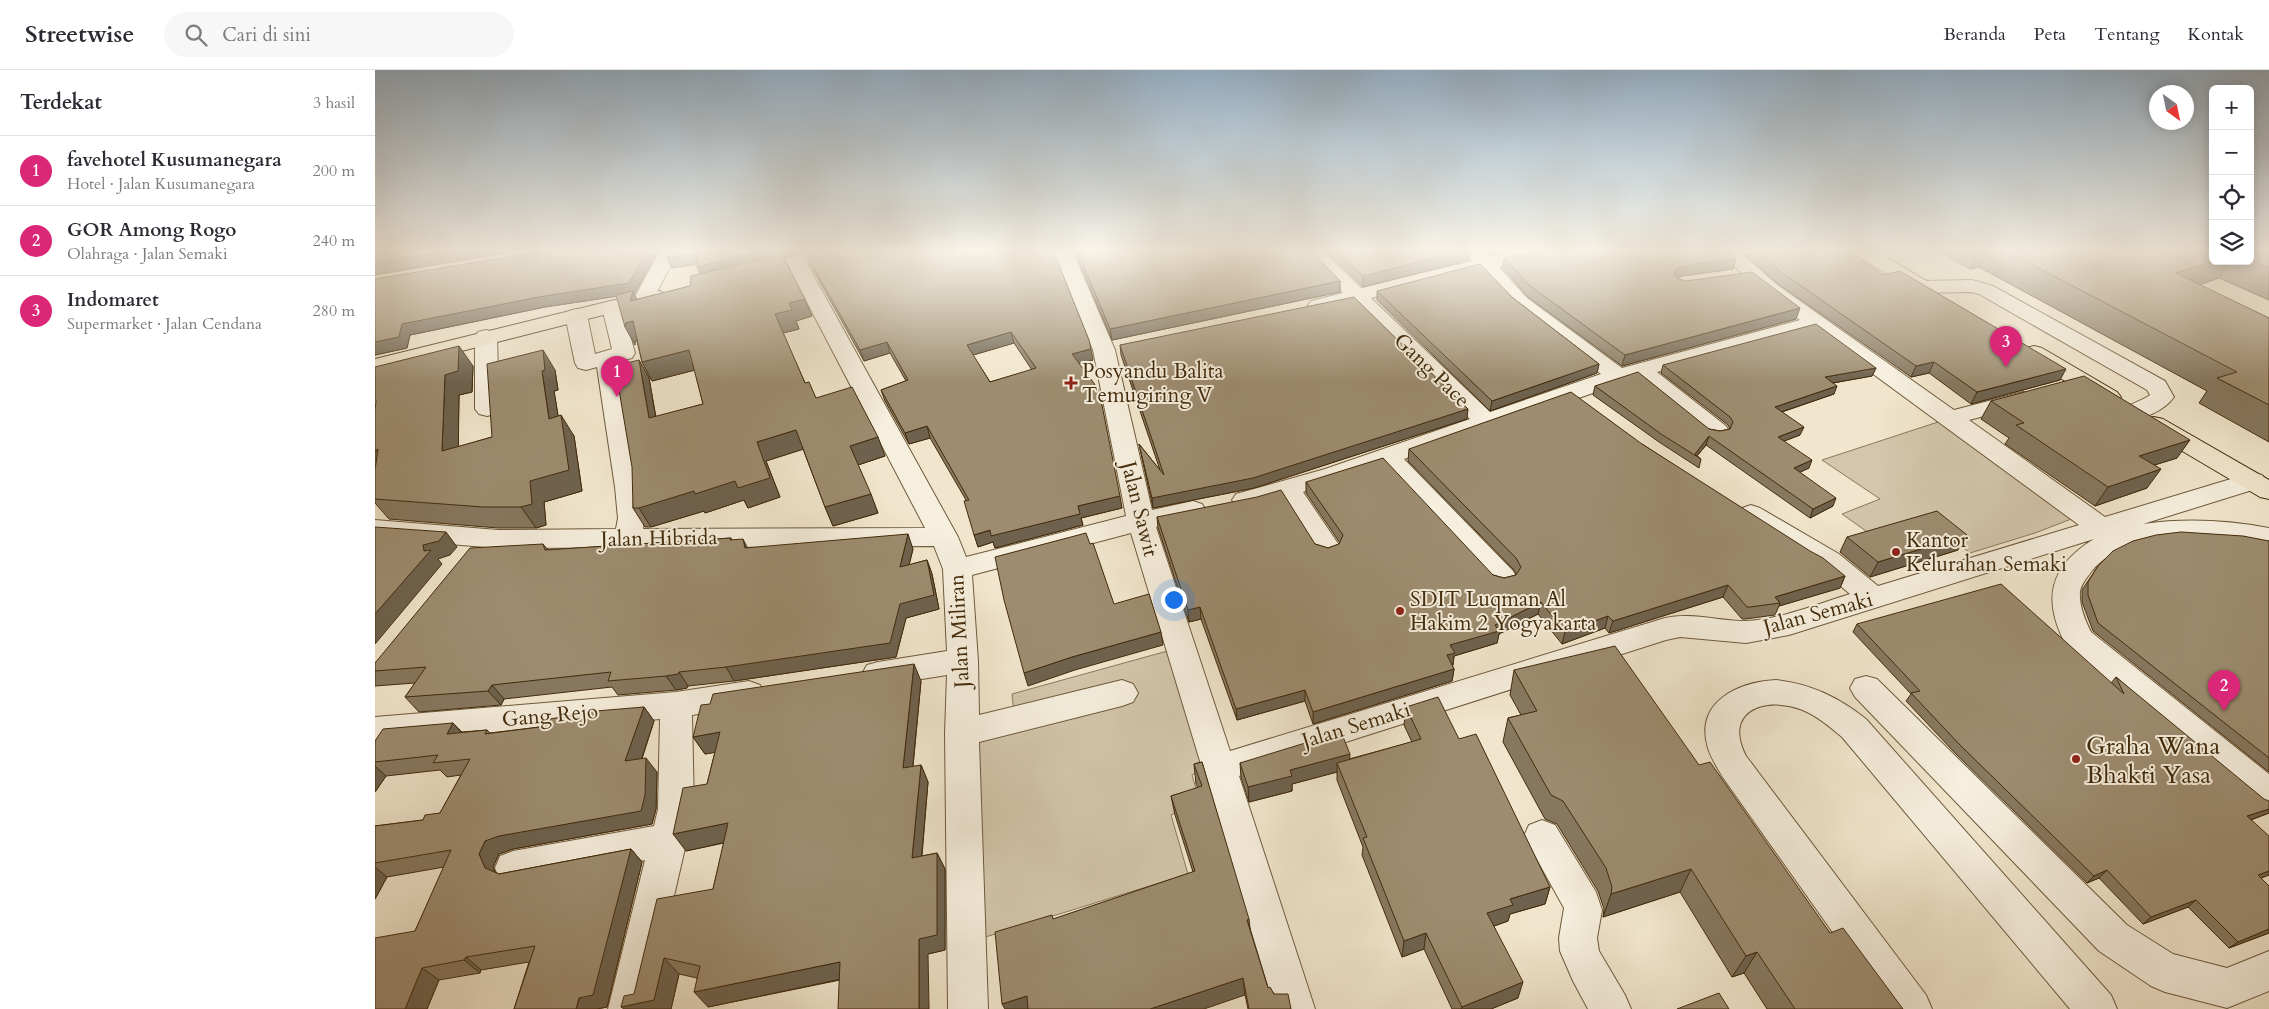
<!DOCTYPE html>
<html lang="id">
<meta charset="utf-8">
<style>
:root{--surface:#fff;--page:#f7f7f7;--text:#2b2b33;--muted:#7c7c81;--line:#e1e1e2;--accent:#db2777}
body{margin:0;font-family:Cardo,serif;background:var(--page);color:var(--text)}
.controls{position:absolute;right:15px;top:15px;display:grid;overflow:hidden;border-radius:8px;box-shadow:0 2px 12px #0003}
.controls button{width:45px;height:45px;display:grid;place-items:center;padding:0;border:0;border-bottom:1px solid var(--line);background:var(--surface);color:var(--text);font:25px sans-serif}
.compass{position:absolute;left:1774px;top:15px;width:45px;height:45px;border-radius:50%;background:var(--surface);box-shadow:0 2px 12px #0003;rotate:147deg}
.you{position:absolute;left:798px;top:529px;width:18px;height:18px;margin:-12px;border:4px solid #fff;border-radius:50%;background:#1a73e8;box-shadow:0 0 0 8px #1a73e833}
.badge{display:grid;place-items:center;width:32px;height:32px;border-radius:50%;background:var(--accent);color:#fff;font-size:16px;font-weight:700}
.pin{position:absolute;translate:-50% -41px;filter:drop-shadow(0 1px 2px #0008)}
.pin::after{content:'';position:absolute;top:26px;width:18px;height:15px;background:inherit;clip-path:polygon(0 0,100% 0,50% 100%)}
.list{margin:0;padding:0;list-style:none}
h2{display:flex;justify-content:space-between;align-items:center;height:65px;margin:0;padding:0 20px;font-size:21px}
h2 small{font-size:16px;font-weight:400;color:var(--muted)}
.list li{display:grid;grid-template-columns:32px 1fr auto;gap:15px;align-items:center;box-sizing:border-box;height:70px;padding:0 20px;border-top:1px solid var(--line)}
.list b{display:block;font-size:19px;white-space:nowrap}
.list p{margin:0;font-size:16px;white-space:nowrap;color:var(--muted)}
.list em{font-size:16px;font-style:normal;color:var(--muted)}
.icon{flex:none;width:28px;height:28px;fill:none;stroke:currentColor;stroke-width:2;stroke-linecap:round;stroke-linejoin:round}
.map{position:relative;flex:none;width:1894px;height:939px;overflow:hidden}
header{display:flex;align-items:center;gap:30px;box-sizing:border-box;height:70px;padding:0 25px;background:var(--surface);border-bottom:1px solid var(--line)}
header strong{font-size:24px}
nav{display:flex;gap:28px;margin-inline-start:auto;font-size:18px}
.search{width:350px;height:45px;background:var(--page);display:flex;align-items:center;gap:12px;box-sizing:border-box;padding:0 18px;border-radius:28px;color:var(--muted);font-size:19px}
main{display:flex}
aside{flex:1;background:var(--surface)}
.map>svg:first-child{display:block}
.green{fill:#d3c6ac;stroke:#8a785c}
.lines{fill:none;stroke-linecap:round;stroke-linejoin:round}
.minor-casing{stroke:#6e5a3c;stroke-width:2}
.major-casing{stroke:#422b0c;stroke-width:2}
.minor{fill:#f6efde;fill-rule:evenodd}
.major{fill:#f1e6cd;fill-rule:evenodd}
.wall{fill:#877860;stroke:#422b0c;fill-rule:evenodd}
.shaded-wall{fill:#6e624e;stroke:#422b0c}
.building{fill:#9d8c70;stroke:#422b0c;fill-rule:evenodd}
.poi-dot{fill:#8f2418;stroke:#f6efde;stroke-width:2}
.labels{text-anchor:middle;stroke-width:4;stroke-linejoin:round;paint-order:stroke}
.street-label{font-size:21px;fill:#422b0c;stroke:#f6efde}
.poi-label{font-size:21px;fill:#422b0c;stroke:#f6efde;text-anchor:start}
.near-poi-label{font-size:25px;fill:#422b0c;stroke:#f6efde;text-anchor:start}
</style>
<header>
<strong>Streetwise</strong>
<div class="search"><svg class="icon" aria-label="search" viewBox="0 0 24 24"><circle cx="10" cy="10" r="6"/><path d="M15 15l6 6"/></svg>Cari di sini</div>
<nav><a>Beranda</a><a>Peta</a><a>Tentang</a><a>Kontak</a></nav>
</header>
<main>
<aside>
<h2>Terdekat<small>3 hasil</small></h2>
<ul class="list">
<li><span class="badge">1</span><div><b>favehotel Kusumanegara</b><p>Hotel · Jalan Kusumanegara</p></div><em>200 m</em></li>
<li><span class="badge">2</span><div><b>GOR Among Rogo</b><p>Olahraga · Jalan Semaki</p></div><em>240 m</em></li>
<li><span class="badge">3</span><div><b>Indomaret</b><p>Supermarket · Jalan Cendana</p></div><em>280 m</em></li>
</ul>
</aside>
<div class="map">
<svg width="1894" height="939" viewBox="0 0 1894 939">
<rect width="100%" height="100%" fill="#f1e6cd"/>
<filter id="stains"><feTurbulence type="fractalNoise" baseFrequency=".004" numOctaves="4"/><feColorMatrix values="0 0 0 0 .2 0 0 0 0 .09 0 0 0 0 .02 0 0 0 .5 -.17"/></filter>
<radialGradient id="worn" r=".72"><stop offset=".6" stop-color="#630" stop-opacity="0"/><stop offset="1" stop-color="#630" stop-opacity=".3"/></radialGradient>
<path class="green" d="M1566 351 1699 448 1660 463 1595 483 1557 452 1498 466 1467 444 1505 429 1447 390Z
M796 580 835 697 817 705 825 732 796 745 813 804 604 869 603 664 640 653 637 624Z"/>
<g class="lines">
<defs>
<path id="minor" d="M285 180H304L276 233 269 235 262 233 259 229Z
M678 180H697L740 280 777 440 818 431 827 434 831 440 827 446 781 457 855 681 1290 548C1317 542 1343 551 1370 551 1404 550 1443 534 1475 524L1444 498 1367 450 1363 444 1367 438 1376 435 1385 438 1464 484 1503 516 1704 455 1438 260 1282 302 1351 356 1354 361 1351 366 1342 368 1333 366 1261 308 1029 389 1138 501 1142 508 1138 515 1128 518 1118 515 1008 397 928 422 966 478 962 485 952 488 942 485 906 428 870 439 861 436 857 430 861 424 950 399 1095 349 978 233 943 241 936 239 933 235 936 231 968 223 927 180H947L986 218 1097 191 1090 183 1092 180H1108L1114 187 1152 180H1195L1193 184 1186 186 1124 197 1152 228 1247 298 1425 250 1387 222 1342 180H1363L1401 214 1579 340 1648 322 1656 324 1660 329 1656 334 1594 350 1730 447 1869 405 1878 403 1887 405 1891 411 1887 417 1768 454C1810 448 1852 450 1894 458V476C1844 467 1752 455 1716 502 1712 508 1706 514 1705 522 1704 536 1710 550 1716 562L1894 704V739L1882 735 1692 577C1667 531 1673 497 1719 469L1414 565 1371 573 1305 567 1291 570 864 706 940 939H900L756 463 597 505 603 591 604 645 747 610 758 614 763 623 758 632 747 636 604 672 613 939H573L570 663 572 605 503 616 492 613 487 604 492 595 503 592 572 581 568 499 559 476 123 478 0 468V450L123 460 241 459 243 448 240 417 222 297 211 300 203 298 200 293 190 245 194 241 201 239 208 241 212 245 220 284 237 279 227 237 230 233 237 231 244 233 247 237 260 283 257 288 244 291 266 417 269 448 268 459 550 458 411 192 414 188 421 186 428 188 431 192 583 467 591 487 751 446 718 280ZM1105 201 1138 236 1226 304 1115 342 996 228Z
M1485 180H1518L1516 184 1492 190 1485 188 1482 184Z
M1597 210 1618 216 1790 311 1799 327C1789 341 1767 351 1751 347L1747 342C1753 333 1766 332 1775 325L1772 320 1604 224 1596 222 1548 223 1541 221 1538 217 1541 213 1548 211Z
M111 260 119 262 122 267 124 339 120 344 112 346 104 344 100 339V267L103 262Z
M1491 606 1502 609 1752 855 1798 884 1852 898 1894 881V921L1852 938 1790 922 1776 916 1724 881 1480 627 1475 618 1480 609Z
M1401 610C1436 614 1463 627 1491 649L1736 925 1742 939H1695L1467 667C1455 657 1441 645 1425 639 1388 626 1348 642 1371 686L1551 925 1557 939H1512L1347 706C1342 697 1336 688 1333 678 1319 632 1363 612 1401 610Z
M374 611 385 615 390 624 385 633 374 637 317 645 319 739 273 939H233L270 790 138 815 125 810 120 798 125 786 138 781 279 756 283 739 285 649 0 673V647L301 622Z
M1167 750 1180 755 1221 822 1227 840 1222 868 1224 881 1250 925 1256 939H1213L1198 911 1185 881 1184 868 1189 838 1149 766 1154 755Z"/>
<path id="major" d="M445 180H479L477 184 375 209 368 207 365 203 368 199Z
M1476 180H1499L1562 217 1565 221 1562 225 1555 227 1548 225 1478 184Z
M280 220 287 222 290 226 287 230 0 303V289Z
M1659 276 1667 278 1742 322 1746 327 1742 332 1734 334 1726 332 1651 288 1648 283 1651 278Z
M1779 347 1788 349 1894 410V429L1885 427 1770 359 1767 354 1770 349Z"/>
</defs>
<use href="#minor" class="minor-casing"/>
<use href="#major" class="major-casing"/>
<use href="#minor" class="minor"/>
<use href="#major" class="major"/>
</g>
<path class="wall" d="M176 180H284L259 224 262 230 315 216 325 204 322 194 297 198 292 188 409 187 437 246 421 251 424 259 408 263 430 313 441 328 510 386 483 395 503 443 458 456 450 437 428 379 391 391 405 427 373 438 369 430 330 443 329 441 276 457H270L258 438 264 290 274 308 281 347 328 334 320 300 277 311 267 292 262 271H260V275L242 226 170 237 35 265 32 278 0 285Z
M699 180H935L965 211V222L737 270Z
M950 180H1095L1094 190 988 217Z
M1110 180H1140L1115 185Z
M1365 180H1472L1508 205 1685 310 1596 334 1554 303 1536 307 1402 213Z
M1560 180H1838V191H1875V180H1894V230L1844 208 1824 215 1894 248V372L1824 333 1832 321 1604 197 1595 199Z
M432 186 718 290 704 294 747 438 706 448 708 455 620 478 618 472 603 477 591 430 555 368 534 374 510 331 506 320 531 311 515 283 489 291 436 196ZM639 273 657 300 615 312 598 285Z
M1129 188H1361L1358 199 1307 206 1302 208 1303 209 1421 249 1247 296 1153 227 1128 198Z
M1002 221 1138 228 1224 294 1222 303 1115 341 1002 230Z
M745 275 1092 349 879 418 778 438 766 384 764 374 785 400 746 285Z
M1288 295 1501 298 1497 306 1458 313 1459 324 1407 342 1425 365 1409 371 1434 398 1425 402 1458 436 1435 448 1331 375 1322 386 1326 389 1324 398 1284 372 1218 325 1220 316 1334 359 1345 361 1355 359 1353 355 1286 303Z
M98 296 97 322 84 325 83 377 117 367 180 300 183 320 179 321 183 346 199 366 207 421 169 432 171 455 161 458H123L14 449 0 433V341Z
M1616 331 1802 388 1779 395 1772 418 1720 436 1630 374 1634 368 1606 349Z
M1267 374 1470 506 1465 518 1404 536 1400 545 1370 549H1367L1348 527 1234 563 1230 558 1187 574 1163 544 1124 564 1122 573 1079 586 1078 595H1077L1079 599 1077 611 938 654 930 631 862 650 826 549 814 552 783 458 782 447 940 474 953 478 964 474 965 473 931 423V412L1118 505 1129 508 1141 505V504L1139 500 1033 391 1034 379Z
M1472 467 1583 480 1495 507 1465 482Z
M356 468 357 470 372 478 538 479 534 495 552 490 557 504 564 539 531 548 521 587 359 611 313 616 312 618 301 620 243 625 237 617 129 629 126 635 44 642 30 627 40 613 0 616V593L168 474 173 480Z
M1894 471V702L1718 561 1707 532V520L1723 496Z
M1482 554 1736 613 1741 607 1894 743 1876 750 1894 805 1885 808 1894 816V863L1854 878 1813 837 1768 854 1724 808 1712 813 1579 682 1531 631 1536 624 1478 562Z
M1139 600 1324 695 1455 863 1528 939H1392L1369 903 1357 907 1305 822 1228 847 1229 839 1223 821 1182 754 1170 749 1128 672 1133 648 1146 645 1135 625Z
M546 611 538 697 546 695 553 712 547 786 562 783 570 799V880L553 884 465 910 333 937 322 908 304 904 296 939H249L338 819 349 773 311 781 332 714 340 682 330 684 318 667Z
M269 637 279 651 267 689 282 702 281 739 277 754 138 779 124 784 118 797 120 802 124 804 256 779 267 792 232 937 222 939H139L154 892 106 900 105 903 64 910 52 939 40 861 69 797 12 807 0 829V756L48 750 65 743 86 705 72 707 65 700 11 706 0 722V671L78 653 87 662 112 660 115 663 173 656Z
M1031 637 1084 669 1175 817 1170 834 1135 844 1133 851 1119 856 1143 928 1116 939H1077L1049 879 1027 887 987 785 988 777 962 710V702L917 714V721L874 732 866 707 865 693 974 689 1037 672 1029 655Z
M827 692 876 863 893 918 916 939H873L870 925 679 849 818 802 800 745 796 726 823 718 821 714 819 694Z"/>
<path class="shaded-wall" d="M79 180H148L0 205V193Z
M273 180H284L259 224 267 238 255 231 257 224 170 237 35 265 32 278 0 285V272L27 254Z
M389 180H436L327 207 322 197Z
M1092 180H1095L1094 190 988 217V206Z
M1115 180H1140L1115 185Z
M1604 180H1612L1604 197 1595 199Z
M324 183 328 193 297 198 292 188Z
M1361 188 1358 199 1307 206 1300 209 1299 205 1302 198 1310 196Z
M1838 191H1855L1844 208 1786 227 1801 203Z
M965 211V222L737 270 735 259Z
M430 229 437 246 421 251 424 259 408 263 400 244 414 233Z
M1425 238 1421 249 1247 296 1250 285Z
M258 251 267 269 260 271V275L250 257 251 253Z
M636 262 639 273 595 286 592 275Z
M512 272 515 283 489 291 485 280Z
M84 276 98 296 97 322 84 325 83 402 67 381 70 305Z
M716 279 718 290 699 295 697 284Z
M168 280 180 300 183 320 179 321 187 369 174 349 167 301Z
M314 280 324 299 277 311 267 292Z
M264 290 274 308 284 367 274 348Z
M1559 292 1554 303 1536 307 1541 296Z
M1224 294 1222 303 1115 341 1117 331Z
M1501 298 1497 306 1446 315 1450 307Z
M1691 299 1685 310 1596 334 1602 322Z
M1462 316 1459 324 1397 345 1400 337Z
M1093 339 1092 349 879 418 778 438 777 428Z
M186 345 199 366 207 421 169 432 171 455 161 458 146 437 155 411Z
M552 356 555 368 534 374 530 363Z
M1429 357 1425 365 1399 375 1403 367Z
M421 360 429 379 391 391 405 427 373 438 369 430 330 443 329 441 276 457 264 438 382 372Z
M1334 366 1331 375 1322 386 1320 384Z
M503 367 510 386 483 395 475 376Z
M1815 370 1802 388 1751 404 1764 386Z
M3 379 11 408 0 394V381Z
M1437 390 1434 398 1415 407 1419 398Z
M1786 399 1772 418 1720 436 1733 417Z
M496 424 503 443 458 456 450 437Z
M745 426 747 438 706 448 708 455 620 478 618 472 603 477 599 465 703 436Z
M1461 428 1458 436 1435 448 1438 439Z
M71 462 82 477 75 485 63 489 67 494 0 574V544L49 481 48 475Z
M533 464 538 479 530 511 525 497Z
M1592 465 1583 480 1495 507 1503 492Z
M368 469 375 483 370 478Z
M552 490 557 504 564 539 531 548 521 587 359 611 351 597Z
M1470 506 1465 518 1404 536 1405 533 1400 527Z
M1353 515 1348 527 1234 563 1238 551Z
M1166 532 1163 544 1124 564 1122 573 1079 586 1078 595 1070 597 1072 585 1075 575 1120 555Z
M825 537 826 549 814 552 813 540Z
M1233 546 1230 558 1187 574 1190 562Z
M786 562 788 575 700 600 653 616 649 603 697 587Z
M539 594 546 611 536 715 528 698Z
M1079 599 1077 611 938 654V642Z
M304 602 313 616 312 618 301 620 291 606Z
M117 615 129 629 126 635 113 621Z
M930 620V631L862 650 861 639Z
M269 637 279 651 261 705 250 691Z
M78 653 91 667 72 664Z
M345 662 356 680 330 684 318 667Z
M975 684 974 699 962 693V702L917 714V721L874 732 873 717 915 700Z
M271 688 282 702 281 739 277 754 138 779 124 784 118 797 124 812 110 798 104 784 110 771Z
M546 695 553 712 545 804 537 788Z
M0 696 11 706 0 722Z
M1894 739V743L1864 754 1872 746Z
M353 753 365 769 311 781 298 764Z
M256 779 267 792 232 937 222 939H201Z
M562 783 570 799V880L553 884 554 939H544V869Z
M0 797 12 807 0 829Z
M1316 799 1305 822 1228 847 1236 824Z
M1732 800 1724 808 1712 813 1719 806Z
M1894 801V805L1874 813 1883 805Z
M1175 817 1170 834 1135 844 1133 851 1108 860 1112 843 1135 829Z
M1821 830 1813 837 1768 854 1776 847Z
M874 849 876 867 872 850Z
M1894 859V863L1854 878 1863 872Z
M1051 863 1049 879 1027 887 1029 871Z
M1382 882 1369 903 1357 907 1371 886Z
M91 887 106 900 105 903 89 890Z
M289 888 304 904 296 939H249L246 937 279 930Z
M465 892 476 907 333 937 319 922Z
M47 898 64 910 52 939H30Z
M868 908 870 925 829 939H775Z
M1148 912 1143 928 1116 939H1086L1087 937Z
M652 926 657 939H630L627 934Z"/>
<path class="building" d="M0 180H79L0 193Z
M176 180H273L254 213 164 227 27 254 24 267 0 272V209Z
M295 180H389L322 197 324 183 292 188Z
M454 180H678L714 270 716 279 697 284 724 320 745 426 703 436 705 444 616 466 615 460 599 465 589 431 594 430 552 356 530 363 506 320 533 310 512 272 485 280 432 186ZM636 262 661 298 615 312 592 275Z
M702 180H935L965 211 735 259Z
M961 180H1092L988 206Z
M1169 180H1353L1361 188 1310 196 1302 198 1299 205 1303 209 1311 211 1377 202 1425 238 1250 285 1155 216 1129 188Z
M1381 180H1472L1508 205 1525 201 1691 299 1602 322 1559 292 1541 296 1406 202Z
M1629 180H1838V191L1801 203 1894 248V335L1842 308 1862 302Z
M1875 180H1894V198L1875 190Z
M407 184 430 229 414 233 417 240 400 244 430 313 434 312 441 328 477 317 503 367 475 376 496 424 450 437 421 360 382 372 395 408 363 418 360 411 320 424 319 421 264 438H258L257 397 240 296 264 290 274 348 328 334 314 280 267 292 258 251 251 253 250 257 241 225 258 221 255 231 315 216 316 206Z
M1105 194 1138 228 1224 294 1117 331 1002 221Z
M979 227 1093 339 878 408 777 428 764 374 789 405 745 275Z
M1441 254 1501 298 1450 307 1462 316 1400 337 1429 357 1403 367 1437 390 1419 398 1461 428 1438 439 1334 366 1320 384 1326 389 1286 364 1220 316 1263 302 1334 359 1345 361 1355 359 1358 352 1355 347 1288 295Z
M84 276 83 301 70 305 67 381 117 367 112 294 168 280 170 300 167 301 174 349 186 345 194 400 155 411 157 434 146 437H108L0 429V400L3 379 0 381V341L1 330H0V297Z
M1709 306 1815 370 1764 386 1786 399 1733 417 1641 355 1649 353 1616 331Z
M1196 322 1267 374 1435 481 1448 488 1470 506 1400 527 1405 533 1375 537H1372L1353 515 1238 551 1233 546 1190 562 1166 532 1120 555 1124 561 1075 575 1080 583 1072 585 1079 599 938 642 930 620 861 639 825 537 813 540 782 447 882 427 906 420 940 474 953 478 964 474 968 465 931 412 1008 388 1118 505 1129 508 1141 505 1146 497 1141 488 1034 379Z
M1562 441 1592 465 1503 492 1472 467Z
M0 457 71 462 64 471 48 475 49 481 56 480 0 544Z
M1806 462 1868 466 1894 471V688L1723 553 1713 525V512L1723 496 1738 481 1758 471 1781 465Z
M711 463 715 474 718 473 739 534 774 524 786 562 697 587 649 603 629 530 620 487Z
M533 464 525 497 552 490 559 525 525 534 515 573 351 597 304 602 303 604 291 606 233 611 236 602 117 615 113 621 30 627 51 597 0 601V593L95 478 168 474 170 480 356 468 355 470 368 469 370 478Z
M1626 514 1749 624 1741 607 1889 729 1894 731V739L1872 746 1894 766V801L1883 805 1894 816V859L1863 872 1821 830 1776 847 1732 800 1719 806 1585 675 1536 623 1545 621 1482 554Z
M1240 576 1324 695 1335 692 1455 863 1468 858 1528 939H1420L1382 882 1371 886 1316 799 1236 824 1237 817 1231 798 1188 731 1176 725 1133 648 1162 641 1139 600Z
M539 594 528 698 546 695 537 788 562 783V865L544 869V939H463L465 892 319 922 325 896 289 888 279 930 246 937 249 926 259 924 282 829 338 819 353 753 298 764 308 718 332 714 345 662 318 667 326 635 335 634 338 624Z
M1063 627 1084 669 1101 664 1175 817 1135 829 1138 835 1112 843 1148 912 1087 937 1051 863 1029 871 988 768 992 767 962 693 1046 669 1031 637Z
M269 637 250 691 271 688 270 725 266 741 124 766 110 771 104 784 110 798 124 804 256 779 218 925 204 928 201 939H139L160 876 91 887 89 890 47 898 30 939H0V868L40 861 76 780 0 793V756L48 750 50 745 65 743 95 689 58 693 63 685 0 692V671L8 659 78 653 72 664 112 660 110 664 173 656 175 649 221 641Z
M966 662 975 684 915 700 917 706 873 717 865 693Z
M827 692 874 849 872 850 893 918 895 917 899 924H913L916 939H874L868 908 775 939H653L652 926 627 934 620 862 677 845 678 849 820 801 796 726 827 716 819 694Z
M1344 923 1354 939H1302Z"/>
<linearGradient id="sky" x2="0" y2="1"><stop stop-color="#94aec3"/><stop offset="0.58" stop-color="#f9f4e8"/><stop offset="1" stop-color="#f9f4e8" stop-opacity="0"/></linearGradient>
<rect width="1894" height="312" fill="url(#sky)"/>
<g class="poi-dot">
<path d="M693.5 305.5h5v5h5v5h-5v5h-5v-5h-5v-5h5z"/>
<circle cx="1521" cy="482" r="5"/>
<circle cx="1025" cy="541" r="5"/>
<circle cx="1701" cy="689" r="5"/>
</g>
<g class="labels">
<g class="street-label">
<text transform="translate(1057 300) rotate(44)" y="7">Gang Pace</text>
<text transform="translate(765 439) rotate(76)" y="7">Jalan Sawit</text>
<text transform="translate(284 468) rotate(-1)" y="7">Jalan Hibrida</text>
<text transform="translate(1443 543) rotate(-15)" y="7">Jalan Semaki</text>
<text transform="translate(584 561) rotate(-93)" y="7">Jalan Miliran</text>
<text transform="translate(175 645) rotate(-5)" y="7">Gang Rejo</text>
<text transform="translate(981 655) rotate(-17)" y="7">Jalan Semaki</text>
</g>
<g class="poi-label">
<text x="707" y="308">Posyandu Balita<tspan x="707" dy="24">Temugiring V</tspan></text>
<text x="1531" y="477">Kantor<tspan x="1531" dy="24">Kelurahan Semaki</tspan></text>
<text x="1035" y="536">SDIT Luqman Al<tspan x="1035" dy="24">Hakim 2 Yogyakarta</tspan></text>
</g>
<g class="near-poi-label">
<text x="1711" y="684">Graha Wana<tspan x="1711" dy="29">Bhakti Yasa</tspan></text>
</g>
</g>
<rect width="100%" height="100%" filter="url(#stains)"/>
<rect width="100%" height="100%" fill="url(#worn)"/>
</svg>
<div class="controls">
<button>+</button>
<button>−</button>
<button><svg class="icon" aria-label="locate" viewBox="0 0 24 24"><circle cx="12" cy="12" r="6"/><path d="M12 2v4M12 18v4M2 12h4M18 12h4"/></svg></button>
<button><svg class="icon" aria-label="layers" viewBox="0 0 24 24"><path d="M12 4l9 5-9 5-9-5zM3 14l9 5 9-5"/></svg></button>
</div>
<svg class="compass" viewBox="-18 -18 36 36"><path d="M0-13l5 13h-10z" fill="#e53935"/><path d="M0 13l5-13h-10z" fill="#7c7c81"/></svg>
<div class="you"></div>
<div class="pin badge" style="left:242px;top:327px">1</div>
<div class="pin badge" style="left:1849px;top:641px">2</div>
<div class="pin badge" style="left:1631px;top:297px">3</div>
</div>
</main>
